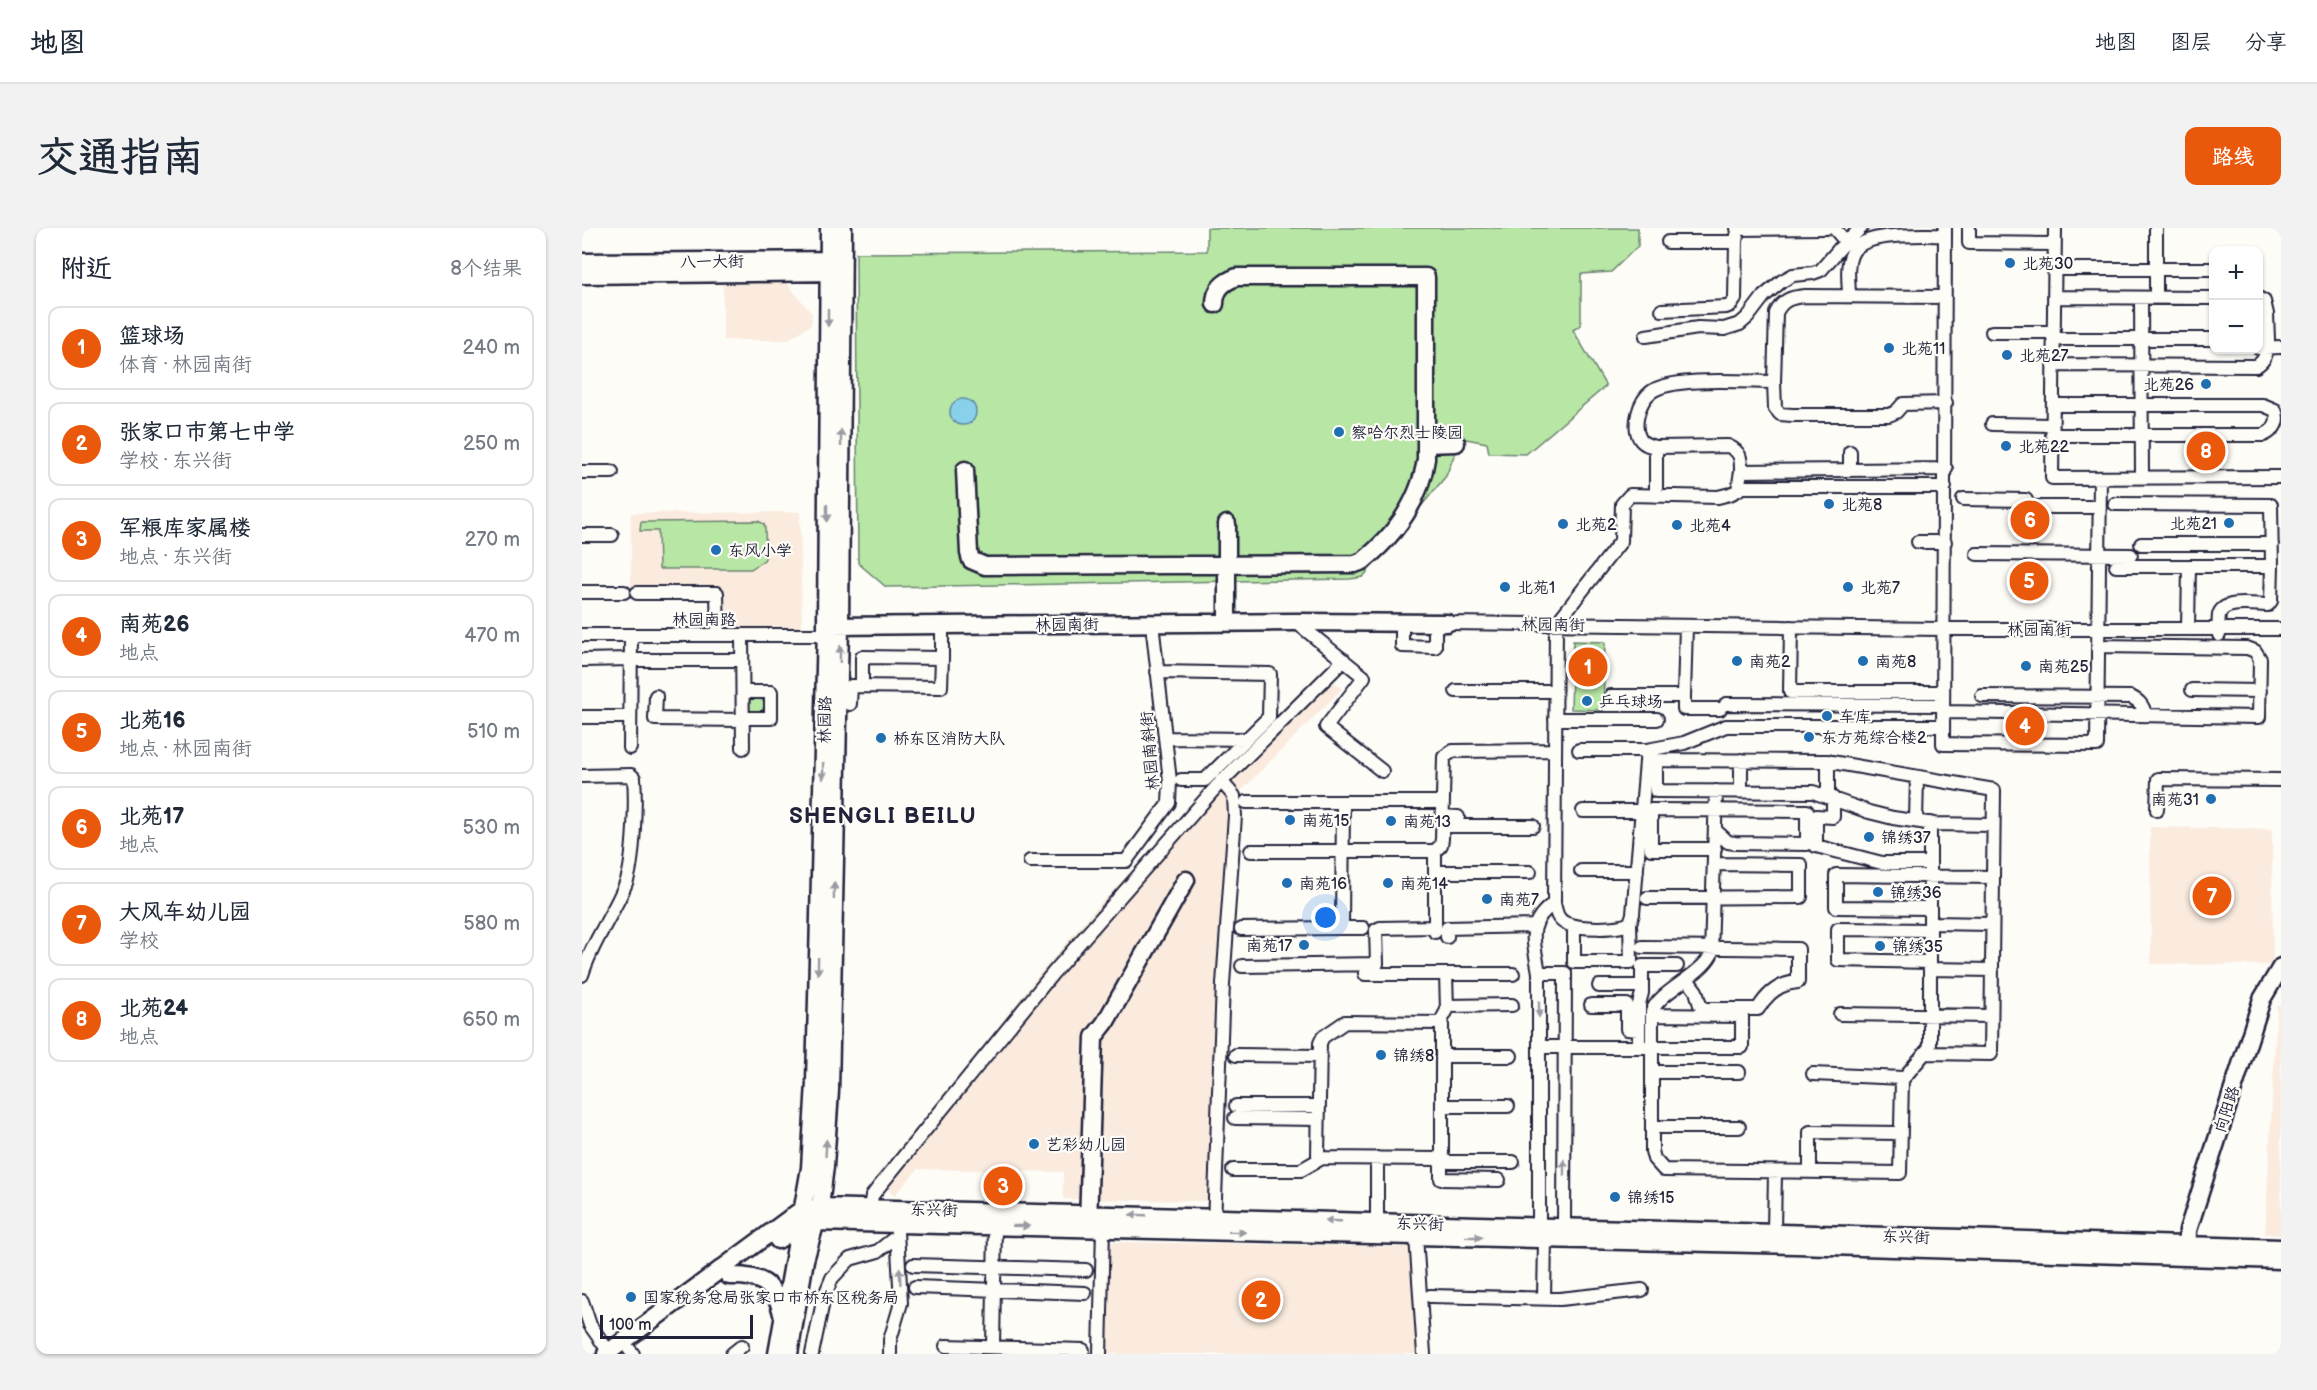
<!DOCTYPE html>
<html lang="zh">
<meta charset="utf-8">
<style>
:root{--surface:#fff;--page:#f2f2f3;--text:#1f2937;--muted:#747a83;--line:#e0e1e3;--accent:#ea580c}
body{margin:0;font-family:"Balsamiq Sans","LXGW WenKai TC",sans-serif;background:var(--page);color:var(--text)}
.controls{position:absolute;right:18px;top:18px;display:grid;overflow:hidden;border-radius:12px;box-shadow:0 2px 4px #0004}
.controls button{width:54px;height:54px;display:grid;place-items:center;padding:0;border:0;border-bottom:2px solid var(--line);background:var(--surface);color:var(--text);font:30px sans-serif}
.scale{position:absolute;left:18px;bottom:15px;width:153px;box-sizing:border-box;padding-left:6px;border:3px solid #22223b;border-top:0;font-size:16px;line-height:21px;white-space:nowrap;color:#22223b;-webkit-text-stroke:4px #fdfcf7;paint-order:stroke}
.you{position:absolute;left:744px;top:690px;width:21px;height:21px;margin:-15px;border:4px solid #fff;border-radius:50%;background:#1a73e8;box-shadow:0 0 0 9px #1a73e833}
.badge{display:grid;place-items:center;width:39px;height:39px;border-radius:50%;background:var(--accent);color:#fff;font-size:20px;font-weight:700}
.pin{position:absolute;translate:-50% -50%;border:3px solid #fff;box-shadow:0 2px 6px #0006}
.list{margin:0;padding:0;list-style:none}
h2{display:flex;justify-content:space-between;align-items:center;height:78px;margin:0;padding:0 24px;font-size:26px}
h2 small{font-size:20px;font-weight:400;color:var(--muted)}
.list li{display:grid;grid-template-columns:39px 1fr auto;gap:18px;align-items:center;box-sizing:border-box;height:84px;margin:0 12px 12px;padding:0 12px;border:2px solid var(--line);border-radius:12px}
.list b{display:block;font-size:22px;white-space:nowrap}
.list p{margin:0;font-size:20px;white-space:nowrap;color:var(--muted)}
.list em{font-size:20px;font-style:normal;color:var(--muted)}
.map{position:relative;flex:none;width:1699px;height:1126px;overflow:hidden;border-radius:12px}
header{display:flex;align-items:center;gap:36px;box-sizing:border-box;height:84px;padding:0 30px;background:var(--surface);border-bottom:2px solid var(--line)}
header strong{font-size:28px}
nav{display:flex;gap:33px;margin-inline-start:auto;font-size:21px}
.intro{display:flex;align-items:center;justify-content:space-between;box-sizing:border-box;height:144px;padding:0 36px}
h1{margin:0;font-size:42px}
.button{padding:15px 27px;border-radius:12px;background:var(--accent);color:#fff;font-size:21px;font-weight:700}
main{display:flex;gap:36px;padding:0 36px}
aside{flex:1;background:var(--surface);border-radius:12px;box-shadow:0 2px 4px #0004}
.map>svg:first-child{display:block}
.built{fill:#faebde}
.green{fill:#b7e6a5;stroke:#6c8470;stroke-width:1.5}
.water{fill:#89d0ea;stroke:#608aa4;stroke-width:1.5}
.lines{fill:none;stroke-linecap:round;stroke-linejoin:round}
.street-casing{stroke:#22223b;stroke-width:16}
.secondary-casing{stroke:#22223b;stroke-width:21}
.street{stroke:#fdfcf7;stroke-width:12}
.secondary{stroke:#fdfcf7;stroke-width:16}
.oneway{fill:#9a9aa2}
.poi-dot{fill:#1f6fb2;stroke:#fdfcf7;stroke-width:2}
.labels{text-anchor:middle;stroke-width:4.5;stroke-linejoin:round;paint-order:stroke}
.street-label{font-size:16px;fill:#22223b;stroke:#fdfcf7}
.poi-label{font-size:16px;fill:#22223b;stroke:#fdfcf7;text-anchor:start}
.district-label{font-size:22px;font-weight:bold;letter-spacing:1.5px;fill:#22223b;stroke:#fdfcf7}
</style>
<header>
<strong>地图</strong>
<nav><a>地图</a><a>图层</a><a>分享</a></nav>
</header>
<div class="intro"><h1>交通指南</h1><a class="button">路线</a></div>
<main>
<aside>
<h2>附近<small>8个结果</small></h2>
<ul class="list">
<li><span class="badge">1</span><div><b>篮球场</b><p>体育 · 林园南街</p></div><em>240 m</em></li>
<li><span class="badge">2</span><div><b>张家口市第七中学</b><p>学校 · 东兴街</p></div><em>250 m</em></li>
<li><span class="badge">3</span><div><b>军粮库家属楼</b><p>地点 · 东兴街</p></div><em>270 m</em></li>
<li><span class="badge">4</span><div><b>南苑26</b><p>地点</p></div><em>470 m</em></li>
<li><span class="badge">5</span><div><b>北苑16</b><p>地点 · 林园南街</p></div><em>510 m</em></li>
<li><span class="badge">6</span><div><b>北苑17</b><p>地点</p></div><em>530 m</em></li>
<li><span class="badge">7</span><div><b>大风车幼儿园</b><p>学校</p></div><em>580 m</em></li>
<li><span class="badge">8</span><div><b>北苑24</b><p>地点</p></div><em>650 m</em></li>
</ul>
</aside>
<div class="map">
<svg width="1699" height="1126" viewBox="0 0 1699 1126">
<rect width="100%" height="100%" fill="#fdfcf7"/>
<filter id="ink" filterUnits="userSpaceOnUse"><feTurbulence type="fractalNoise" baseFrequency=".0167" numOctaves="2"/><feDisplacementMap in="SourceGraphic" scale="12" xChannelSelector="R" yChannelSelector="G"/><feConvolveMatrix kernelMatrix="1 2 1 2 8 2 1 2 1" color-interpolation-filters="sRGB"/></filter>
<g filter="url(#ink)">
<path class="built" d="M141 49H200L230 86 229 97 205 112H141Z
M218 284 220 400H138L137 359H49V285Z
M739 442 760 461 657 565 652 574 647 575 633 829 628 973 481 971V944L336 941 312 968 293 949 381 844 455 749 508 687Z
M1568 599 1690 601 1691 737 1569 736Z
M1695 778H1699V1007L1683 1006Z
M528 1014 828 1019 835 1126H525Z"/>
<path class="green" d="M625 0H1056V18L1029 44 999 46V97L991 102 1024 158 944 226 907 225 905 215 879 210 864 248 781 349 768 351 304 359 276 335 274 25 625 23Z
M176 293 182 296 183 300 184 328 182 332 169 341H77L76 303H58L59 294Z
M991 413 1023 414 1021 482 989 481Z
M166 477a8 8 0 1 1 16 0a8 8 0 1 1-16 0Z"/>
<path class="water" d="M368 184a13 13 0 1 1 26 0a13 13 0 1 1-26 0Z"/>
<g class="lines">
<defs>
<path id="street" d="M1252 0 1264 14
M1363 0 1361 516 1515 517 1518 250
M1387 0V15L1472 16
M1473 0 1470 250 1699 249
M1574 0V70
M1155 1 1244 0
M1086 14H1154L1155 7
M1472 41H1632
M1267 68C1267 55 1263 34 1272 22 1287 3 1341 8 1363 7
M1472 69 1632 70
M1559 70 1560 250
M1676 70 1682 73 1685 86 1686 111
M1080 82 1144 79 1149 77 1153 71 1154 14
M1410 104H1471
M1064 108 1116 100 1142 101 1158 96 1166 89 1182 68 1200 53 1211 47 1231 45 1239 42 1258 20 1279 0
M1471 111H1632
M1676 120 1699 119
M1471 137 1674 138C1684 133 1686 121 1686 111H1676
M1192 154 1193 180 1198 186 1210 187H1307L1314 184 1321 176 1364 175
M1410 196 1470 197
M1470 207H1682C1693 202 1698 193 1693 182L1681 177H1471
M1268 224V242
M1159 243C1159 230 1159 224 1146 218L1074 219C1069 218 1062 217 1058 211 1050 198 1057 173 1069 164 1090 148 1164 154 1192 154L1194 85C1200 72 1209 69 1223 68L1363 69
M0 244H30
M1157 259H1363
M1074 268V219
M1381 271 1444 272V279H1518
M1533 276 1689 277 1690 338
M0 307H30
M1336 314H1363
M1559 316H1690
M1395 326 1549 327
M1534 338H1690L1689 373 1686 377C1673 377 1641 371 1637 387 1636 393 1637 401 1637 407
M0 364H42
M55 365H135L136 407
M714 394 782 449 744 499 800 543
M820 395V418L853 419V395
M865 395 1361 401H1699
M1209 399 1208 464H1361
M1606 401 1607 338
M0 407H243
M160 407 161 520
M0 432 49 431
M54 432H160
M575 444 688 446 687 489 623 552H599
M280 452V429L360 430V398
M1610 462 1678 463
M874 463H973
M161 464H189V490H161
M74 468 73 491 161 492
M1029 468H1102L1104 398
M1102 468V481H1138
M1400 468 1549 469C1557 473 1561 477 1563 486
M268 476 269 458 359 459 360 430
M1144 476 1361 477
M1361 484 1677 489 1678 431 1673 423 1665 420 1517 418
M0 489H48
M973 491H1075
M583 510 665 511
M48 520 49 407
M997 522H1065
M1159 532V563
M1246 533V568
M0 548 49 547 52 550C54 573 52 635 44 655 31 687 10 714 0 747
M1134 563 1129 727C1117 749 1076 764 1070 784V923L1072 931 1082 942 1318 945 1320 852 1347 820 1348 816V595
M1251 570V589L1234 588V618L1300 635H1348
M664 574H860
M1575 582 1576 551 1699 552
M1001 583H1060
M860 588 876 589
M1334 593 1335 549
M860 598H951
M1133 621H1069V582L1225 583V616L1153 615 1146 614 1133 602
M669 623H853
M448 633H544L587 575 588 553 570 395
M999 643H1055
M853 644H948
M1065 670 1219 669V637L1133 636
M972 675C974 684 975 691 983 695 996 701 1036 702 1048 695L1051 686 1065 522 1102 515 1144 498H1361
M1348 680 1254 679V647L1411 649
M1348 695 1410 696
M992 698V734H1049L1048 695
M760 700H781
M659 701 760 700 761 574
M1348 702 1256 701V732L1348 734
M853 704V623L859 617 860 611 862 529 871 523 973 522
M865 709V700L953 698
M1060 719 1216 721V754C1197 755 1185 766 1176 781H1122L1118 777 1114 763 1105 751
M660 738 795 736 794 702 798 700 853 699
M1348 741 1410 742
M957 745C952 713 943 696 972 675L974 396 1039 313 1040 276 1048 267 1136 269 1148 266 1156 262 1159 243 1364 241
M783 746H931
M1017 758H1060
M1009 777H1045V801L1057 802
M865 778 930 777
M1258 786 1409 788
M763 794 858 795 860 797V924L857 931 740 930 736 927 738 815 741 809Z
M858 795 865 782 864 746
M1057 818V776L1060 765V738H1095
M957 819H1160V788L1070 787
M1343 825 1409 826 1412 562 1244 533 1074 532V563L1231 564 1287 584 1311 590 1352 596 1411 597
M654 827 737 828
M860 828H929
M1070 844H1157
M1231 846 1321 850
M654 878H736
M860 878H926
M653 890 736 891
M1070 899H1157
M859 929 867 934H931
M857 931 859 938V951L917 952
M651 942H719L740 930
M1228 944V904L1319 905
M288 980 290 968 296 960 471 745 635 558 762 432
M795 994V930
M632 997 641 756 653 588 652 568 639 553
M957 998V745H983L982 999
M1192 1004 1193 944
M834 1008 842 1126
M331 1037 504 1042
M333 1059 503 1065
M848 1068 978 1071 1060 1062
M962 1071 963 1011
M0 1073 8 1097 27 1124
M364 1118 501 1122
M411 1119 413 997
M47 1121 51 1126
M150 1126 160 1118
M230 1126 242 1069 250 1050 268 1031 296 1023 315 1008
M308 1126V1112L319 1075 315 1003
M518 1126 521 1000"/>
<path id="secondary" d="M0 34 257 32
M0 47 257 44
M844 216 874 215
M383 242 387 325 389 332 403 338 773 336 781 333C814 306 838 273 844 231V49H655C641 54 633 61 633 76
M645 296V394
M248 398 714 394 865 395
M506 995 512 809 523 795 604 652
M196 1012 218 998 233 994 1214 1017 1699 1032
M1605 1028 1606 1002 1680 771 1699 739
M147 1048C177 1047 193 1054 200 1086
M24 1126 215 985 238 979 1415 1011 1699 1020
M195 1126 228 940 233 854 244 398 247 0
M207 1126 223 1032 238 979 243 938 248 862 258 399 261 0"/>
</defs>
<use href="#street" class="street-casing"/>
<use href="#secondary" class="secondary-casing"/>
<use href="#street" class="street"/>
<use href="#secondary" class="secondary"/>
</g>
<defs><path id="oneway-solid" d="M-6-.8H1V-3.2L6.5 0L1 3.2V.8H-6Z" transform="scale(1.5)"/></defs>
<g class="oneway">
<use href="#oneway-solid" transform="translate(246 90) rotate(90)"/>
<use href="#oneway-solid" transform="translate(259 210) rotate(-90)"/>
<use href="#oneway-solid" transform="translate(245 285) rotate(90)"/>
<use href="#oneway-solid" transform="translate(258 426) rotate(-89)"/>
<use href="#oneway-solid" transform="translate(241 543) rotate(91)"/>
<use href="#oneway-solid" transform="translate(252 663) rotate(-89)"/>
<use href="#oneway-solid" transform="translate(236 738) rotate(91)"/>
<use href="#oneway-solid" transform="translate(957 781) rotate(90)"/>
<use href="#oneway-solid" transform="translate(244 920) rotate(-87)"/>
<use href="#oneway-solid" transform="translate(982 940) rotate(-90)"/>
<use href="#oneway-solid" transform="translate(556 987) rotate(-178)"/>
<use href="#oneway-solid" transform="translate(751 993) rotate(-178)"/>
<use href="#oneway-solid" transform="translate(439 998) rotate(1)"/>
<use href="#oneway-solid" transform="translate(655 1004) rotate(1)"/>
<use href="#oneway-solid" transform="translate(892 1009) rotate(1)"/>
<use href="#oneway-solid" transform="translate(318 1048) rotate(-93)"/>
</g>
</g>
<g class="poi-dot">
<circle cx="1428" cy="35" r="6"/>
<circle cx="1307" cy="120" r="6"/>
<circle cx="1425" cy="127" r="6"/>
<circle cx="1624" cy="156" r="6"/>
<circle cx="757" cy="204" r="6"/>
<circle cx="1424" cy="218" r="6"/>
<circle cx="1247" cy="276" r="6"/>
<circle cx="1647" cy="295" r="6"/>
<circle cx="981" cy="296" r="6"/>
<circle cx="1095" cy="297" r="6"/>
<circle cx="134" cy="322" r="6"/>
<circle cx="923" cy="359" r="6"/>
<circle cx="1266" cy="359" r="6"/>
<circle cx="1155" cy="433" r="6"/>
<circle cx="1281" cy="433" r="6"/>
<circle cx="1444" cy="438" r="6"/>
<circle cx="1005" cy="473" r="6"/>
<circle cx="1245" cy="488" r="6"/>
<circle cx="1227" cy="509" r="6"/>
<circle cx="299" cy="510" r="6"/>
<circle cx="1629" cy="571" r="6"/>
<circle cx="708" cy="592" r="6"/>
<circle cx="809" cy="593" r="6"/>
<circle cx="1287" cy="609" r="6"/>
<circle cx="705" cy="655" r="6"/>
<circle cx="806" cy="655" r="6"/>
<circle cx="1296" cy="664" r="6"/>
<circle cx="905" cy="671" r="6"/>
<circle cx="722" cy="717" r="6"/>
<circle cx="1298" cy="718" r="6"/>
<circle cx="799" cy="827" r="6"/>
<circle cx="452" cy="916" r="6"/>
<circle cx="1033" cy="969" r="6"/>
<circle cx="49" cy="1069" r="6"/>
</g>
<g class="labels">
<g class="street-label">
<text transform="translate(130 33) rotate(-1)" y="6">八一大街</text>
<text x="122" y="397">林园南路</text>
<text transform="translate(485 396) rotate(-1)" y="6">林园南街</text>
<text transform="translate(971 396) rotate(1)" y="6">林园南街</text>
<text x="1457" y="407">林园南街</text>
<text transform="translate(242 492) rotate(-89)" y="6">林园路</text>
<text transform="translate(567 523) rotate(-95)" y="6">林园南斜街</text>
<text transform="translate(1644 881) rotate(-72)" y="6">向阳路</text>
<text transform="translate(352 981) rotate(2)" y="6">东兴街</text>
<text transform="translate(838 995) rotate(2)" y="6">东兴街</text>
<text transform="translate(1324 1008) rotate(2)" y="6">东兴街</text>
</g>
<g class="poi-label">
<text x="1440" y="41">北苑30</text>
<text x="1319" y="126">北苑11</text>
<text x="1437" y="133">北苑27</text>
<text x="1612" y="162" text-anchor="end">北苑26</text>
<text x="769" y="210">察哈尔烈士陵园</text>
<text x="1436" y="224">北苑22</text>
<text x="1259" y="282">北苑8</text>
<text x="1635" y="301" text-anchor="end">北苑21</text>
<text x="993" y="302">北苑2</text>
<text x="1107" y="303">北苑4</text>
<text x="146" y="328">东风小学</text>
<text x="935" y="365">北苑1</text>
<text x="1278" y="365">北苑7</text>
<text x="1167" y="439">南苑2</text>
<text x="1293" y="439">南苑8</text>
<text x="1456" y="444">南苑25</text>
<text x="1017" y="479">乒乓球场</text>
<text x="1257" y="494">车库</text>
<text x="1239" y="515">东方苑综合楼2</text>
<text x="311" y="516">桥东区消防大队</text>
<text x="1617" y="577" text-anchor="end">南苑31</text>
<text x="720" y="598">南苑15</text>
<text x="821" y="599">南苑13</text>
<text x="1299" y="615">锦绣37</text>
<text x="717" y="661">南苑16</text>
<text x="818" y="661">南苑14</text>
<text x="1308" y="670">锦绣36</text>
<text x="917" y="677">南苑7</text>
<text x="710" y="723" text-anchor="end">南苑17</text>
<text x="1310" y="724">锦绣35</text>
<text x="811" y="833">锦绣8</text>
<text x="464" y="922">艺彩幼儿园</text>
<text x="1045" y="975">锦绣15</text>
<text x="61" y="1075">国家税务总局张家口市桥东区税务局</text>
</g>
<g class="district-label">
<text x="301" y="595">SHENGLI BEILU</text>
</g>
</g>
</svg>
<div class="controls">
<button>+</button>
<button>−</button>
</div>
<div class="scale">100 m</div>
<div class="you"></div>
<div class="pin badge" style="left:1006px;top:439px">1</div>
<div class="pin badge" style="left:679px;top:1072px">2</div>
<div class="pin badge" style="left:421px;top:958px">3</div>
<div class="pin badge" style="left:1443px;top:498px">4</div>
<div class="pin badge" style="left:1447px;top:353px">5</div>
<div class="pin badge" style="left:1448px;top:292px">6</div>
<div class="pin badge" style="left:1630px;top:668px">7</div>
<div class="pin badge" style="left:1624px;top:223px">8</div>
</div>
</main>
